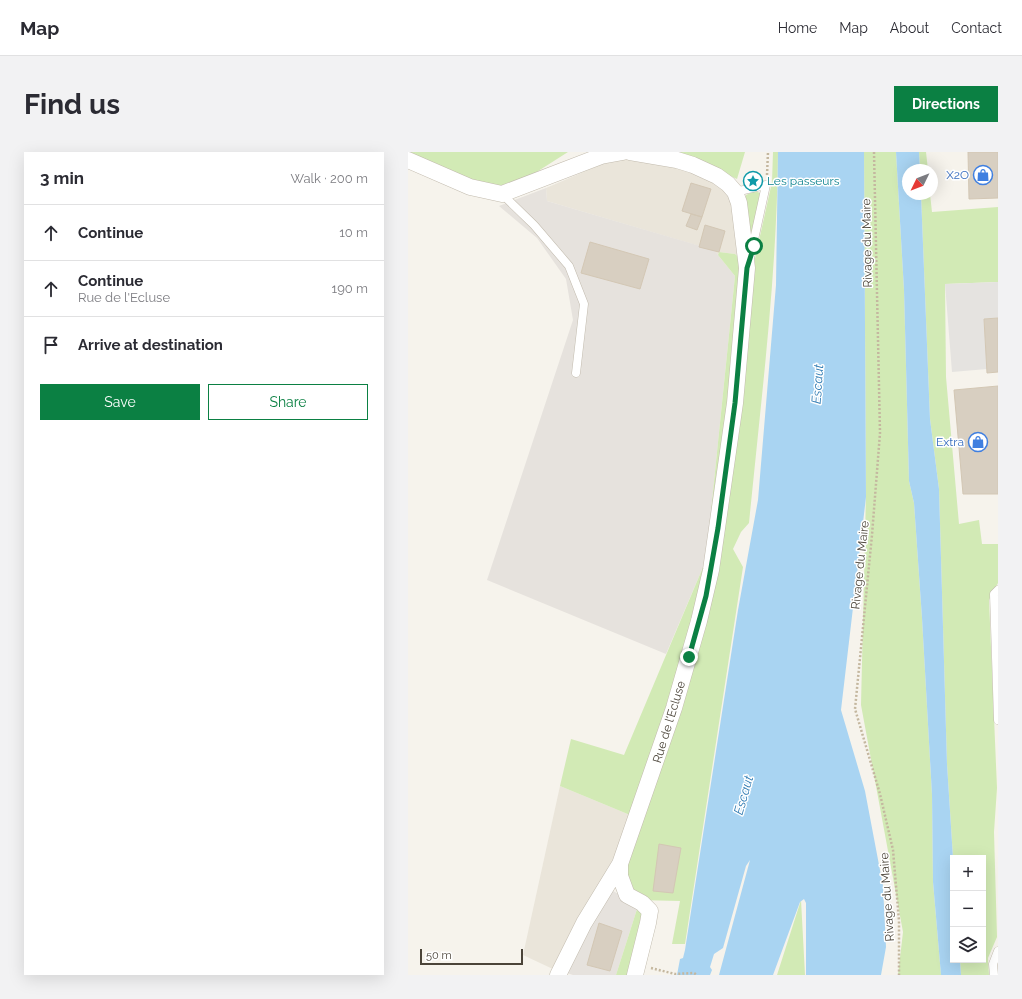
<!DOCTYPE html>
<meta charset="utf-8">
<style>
:root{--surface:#fff;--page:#f2f2f3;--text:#2b2b33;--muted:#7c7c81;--line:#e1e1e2;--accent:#0b8043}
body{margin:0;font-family:Raleway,sans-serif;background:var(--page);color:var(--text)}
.controls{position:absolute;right:12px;bottom:12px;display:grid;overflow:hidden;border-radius:0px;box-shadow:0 4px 16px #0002}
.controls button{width:36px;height:36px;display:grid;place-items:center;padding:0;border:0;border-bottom:1px solid var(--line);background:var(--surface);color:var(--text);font:20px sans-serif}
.compass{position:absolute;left:494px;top:12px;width:36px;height:36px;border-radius:50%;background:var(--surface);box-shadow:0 4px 16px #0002;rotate:227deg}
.scale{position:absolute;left:12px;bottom:10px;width:103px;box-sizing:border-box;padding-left:4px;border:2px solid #4b4439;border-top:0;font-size:11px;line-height:14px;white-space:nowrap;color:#4b4439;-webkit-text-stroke:3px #fff;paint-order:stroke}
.stop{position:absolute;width:12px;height:12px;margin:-9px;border:3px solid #0b8043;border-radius:50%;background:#fff}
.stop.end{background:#0b8043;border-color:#fff;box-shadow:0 1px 4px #0008}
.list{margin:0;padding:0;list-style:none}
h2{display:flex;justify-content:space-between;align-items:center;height:52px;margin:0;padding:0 16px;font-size:17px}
h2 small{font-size:13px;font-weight:400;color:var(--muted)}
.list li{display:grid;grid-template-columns:26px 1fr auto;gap:12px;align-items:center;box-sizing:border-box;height:56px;padding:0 16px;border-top:1px solid var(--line)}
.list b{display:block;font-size:15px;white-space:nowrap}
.list p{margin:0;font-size:13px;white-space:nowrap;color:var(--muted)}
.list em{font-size:13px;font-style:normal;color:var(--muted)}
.actions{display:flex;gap:8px;padding:12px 16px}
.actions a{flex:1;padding:9px 0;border:1px solid var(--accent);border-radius:0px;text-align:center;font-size:14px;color:var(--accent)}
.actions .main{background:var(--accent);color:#fff}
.icon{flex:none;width:22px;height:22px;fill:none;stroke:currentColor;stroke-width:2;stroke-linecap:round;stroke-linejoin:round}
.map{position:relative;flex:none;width:590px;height:823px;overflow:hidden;border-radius:0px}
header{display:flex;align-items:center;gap:24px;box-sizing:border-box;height:56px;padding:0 20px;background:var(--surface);border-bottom:1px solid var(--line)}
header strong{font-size:19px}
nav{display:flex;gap:22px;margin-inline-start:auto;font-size:14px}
.intro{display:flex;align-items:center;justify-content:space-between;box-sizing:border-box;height:96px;padding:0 24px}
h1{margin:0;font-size:28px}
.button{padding:10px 18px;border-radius:0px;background:var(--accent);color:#fff;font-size:14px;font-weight:700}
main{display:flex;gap:24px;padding:0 24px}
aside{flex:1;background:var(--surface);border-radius:0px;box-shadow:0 4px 16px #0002}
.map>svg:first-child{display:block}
.residential{fill:#eae5da}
.industrial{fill:#e6e2dd}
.green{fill:#d2eab5}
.parking{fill:#e5e3e0}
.water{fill:#a9d4f2}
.building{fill:#d8cfc1;stroke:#d3c7b4}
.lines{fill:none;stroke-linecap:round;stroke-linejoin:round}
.service-casing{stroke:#c2bbae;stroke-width:9}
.minor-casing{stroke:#c2bbae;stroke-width:17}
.path{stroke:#c4b79f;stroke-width:2.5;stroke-dasharray:2 2;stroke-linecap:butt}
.service{stroke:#fff;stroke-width:8}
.minor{stroke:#fff;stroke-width:16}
.route{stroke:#0b8043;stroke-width:5}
.labels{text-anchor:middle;stroke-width:3;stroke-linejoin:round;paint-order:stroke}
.shop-label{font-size:12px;fill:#366cbe;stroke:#fff;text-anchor:end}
.culture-label{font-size:12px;fill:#0d838f;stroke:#fff;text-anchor:start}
.street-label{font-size:12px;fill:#4b4439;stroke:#fff}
.water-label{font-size:13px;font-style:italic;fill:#2e7ab2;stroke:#fff}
</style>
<header>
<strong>Map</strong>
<nav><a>Home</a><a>Map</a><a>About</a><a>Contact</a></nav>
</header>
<div class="intro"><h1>Find us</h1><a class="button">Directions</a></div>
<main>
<aside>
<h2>3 min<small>Walk · 200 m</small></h2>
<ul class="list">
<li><svg class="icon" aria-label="ahead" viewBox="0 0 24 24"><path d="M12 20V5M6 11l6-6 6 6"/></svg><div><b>Continue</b></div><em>10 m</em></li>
<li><svg class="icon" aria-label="ahead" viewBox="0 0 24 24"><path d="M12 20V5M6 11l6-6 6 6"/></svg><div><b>Continue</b><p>Rue de l'Ecluse</p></div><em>190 m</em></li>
<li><svg class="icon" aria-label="arrive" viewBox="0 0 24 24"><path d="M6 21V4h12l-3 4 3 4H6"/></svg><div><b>Arrive at destination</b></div></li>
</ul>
<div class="actions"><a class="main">Save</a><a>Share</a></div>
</aside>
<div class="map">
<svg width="590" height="823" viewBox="0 0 590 823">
<rect width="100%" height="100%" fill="#f6f3ec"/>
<path class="residential" d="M213 4 309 24 328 46 339 110 327 102 311 100 310 103 305 98 139 49 138 36Z
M152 634 222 663 217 684 147 818 115 803Z"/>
<path class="industrial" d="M138 36 139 49 306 98 327 124 298 408 258 502 79 428 165 168 158 127 129 86 91 54Z
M202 737 230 754 208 823H165L156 820Z"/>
<path class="green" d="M0 0H160L94 42 0 5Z
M247 0H337L329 27 299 13Z
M365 0H370C369 124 353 248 341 371L333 380 325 397 335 415 277 792H264L272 749 228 748 212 724 222 663 152 634 163 587 216 603 298 408 327 124 310 103 311 100 327 102 340 113 346 111 364 30Z
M456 0H488L496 138 501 329 506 351 514 466 524 643 525 730 533 823H490L495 780 453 553 458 341Z
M511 0H518L520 18H512Z
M347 39 352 41 351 55 343 89 337 46 338 43Z
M513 42H522L524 60 590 55V130L537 132 538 225 551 372 571 368 574 392H590V431L581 448 589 636 586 680 589 785 580 806 581 823H553L552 808H575V706H545L539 612 531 337 522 267Z
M393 748 397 823H369Z
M230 754 238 763 225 823H208Z"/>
<path class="parking" d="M590 130V166L576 167 579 217 544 220 537 132Z"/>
<path class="water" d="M370 0H456L458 345 433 558 457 639 475 734 478 795 473 823H398V751L396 747 392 750 365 823H311L342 708 338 714 315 796 306 802 302 815 304 818 302 823H269L272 807 275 806 277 798 330 458 350 348 368 133Z
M488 0H511L512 18H500V42H513L522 267 531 337 539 612 545 706V808H552L553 823H533L525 730 524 643 514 466 506 351 501 329 496 138Z"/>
<path class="building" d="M560 0H590V46L561 47Z
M283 31 303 37 294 65 274 59Z
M283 62 294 65 289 78 278 74Z
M297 73 317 79 311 100 291 95Z
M182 90 241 107 232 137 173 121Z
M590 166V220L579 221 576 167Z
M590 234V342H555L546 238Z
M251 692 273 696 265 741 245 739Z
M191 771 214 779 202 819 179 813Z"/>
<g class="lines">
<defs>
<path id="service" d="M327 40 358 33 342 106
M94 42 126 73 161 114 176 152 168 221
M590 438 586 442 590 568
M586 823 585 812 590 799"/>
<path id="minor" d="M222 0 269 8 285 13 309 24 320 32 327 40 331 51 339 116 327 251 303 418 291 469 266 556 212 712V724L219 743 234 751 242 759 240 771 227 823
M0 8 62 35 94 42 193 4 215 0
M150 823 176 771 212 712"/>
</defs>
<use href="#service" class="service-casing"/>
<use href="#minor" class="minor-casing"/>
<path class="path" d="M466 0 472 281 464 383 447 557 472 642 485 698 491 769V823
M359 23 360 0
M243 816 267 822 286 821 289 823"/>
<use href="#service" class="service"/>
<use href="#minor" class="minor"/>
</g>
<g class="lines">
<path class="route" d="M281 505 298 444 310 376 327 251 339 116 346 94"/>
</g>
<defs>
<symbol id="shop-ring" viewBox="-11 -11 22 22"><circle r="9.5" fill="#fff" stroke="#3f7fe0" stroke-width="1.5"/><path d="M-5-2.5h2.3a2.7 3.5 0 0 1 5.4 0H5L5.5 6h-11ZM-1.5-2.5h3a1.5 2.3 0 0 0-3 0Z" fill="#3f7fe0"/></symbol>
<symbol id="sight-ring" viewBox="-11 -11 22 22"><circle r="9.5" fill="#fff" stroke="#0f9aa8" stroke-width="1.5"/><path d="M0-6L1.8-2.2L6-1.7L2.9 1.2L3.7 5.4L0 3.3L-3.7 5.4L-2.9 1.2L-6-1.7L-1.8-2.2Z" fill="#0f9aa8"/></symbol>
</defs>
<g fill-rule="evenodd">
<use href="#shop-ring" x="564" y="12" width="22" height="22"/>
<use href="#sight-ring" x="334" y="18" width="22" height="22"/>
<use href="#shop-ring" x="559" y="279" width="22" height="22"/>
</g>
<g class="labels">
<g class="shop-label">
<text x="561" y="27">X2O</text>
<text x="556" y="294">Extra</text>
</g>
<g class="culture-label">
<text x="359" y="33">Les passeurs</text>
</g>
<g class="street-label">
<text transform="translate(459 91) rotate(-91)" y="4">Rivage du Maire</text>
<text transform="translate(452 413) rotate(-84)" y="4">Rivage du Maire</text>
<text transform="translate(261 570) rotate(-73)" y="4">Rue de l'Ecluse</text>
<text transform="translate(479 745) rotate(-94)" y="4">Rivage du Maire</text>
</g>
<g class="water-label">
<text transform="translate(409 232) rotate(-86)" y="5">Escaut</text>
<text transform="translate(335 643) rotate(-74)" y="5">Escaut</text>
</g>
</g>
</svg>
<div class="controls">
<button>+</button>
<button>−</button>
<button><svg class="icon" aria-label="layers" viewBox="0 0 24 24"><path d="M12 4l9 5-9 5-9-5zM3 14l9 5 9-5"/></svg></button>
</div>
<svg class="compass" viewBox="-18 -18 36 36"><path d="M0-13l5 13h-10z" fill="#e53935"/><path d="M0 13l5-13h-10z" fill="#7c7c81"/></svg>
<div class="scale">50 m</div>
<div class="stop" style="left:346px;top:94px"></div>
<div class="stop end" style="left:281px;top:505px"></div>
</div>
</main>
